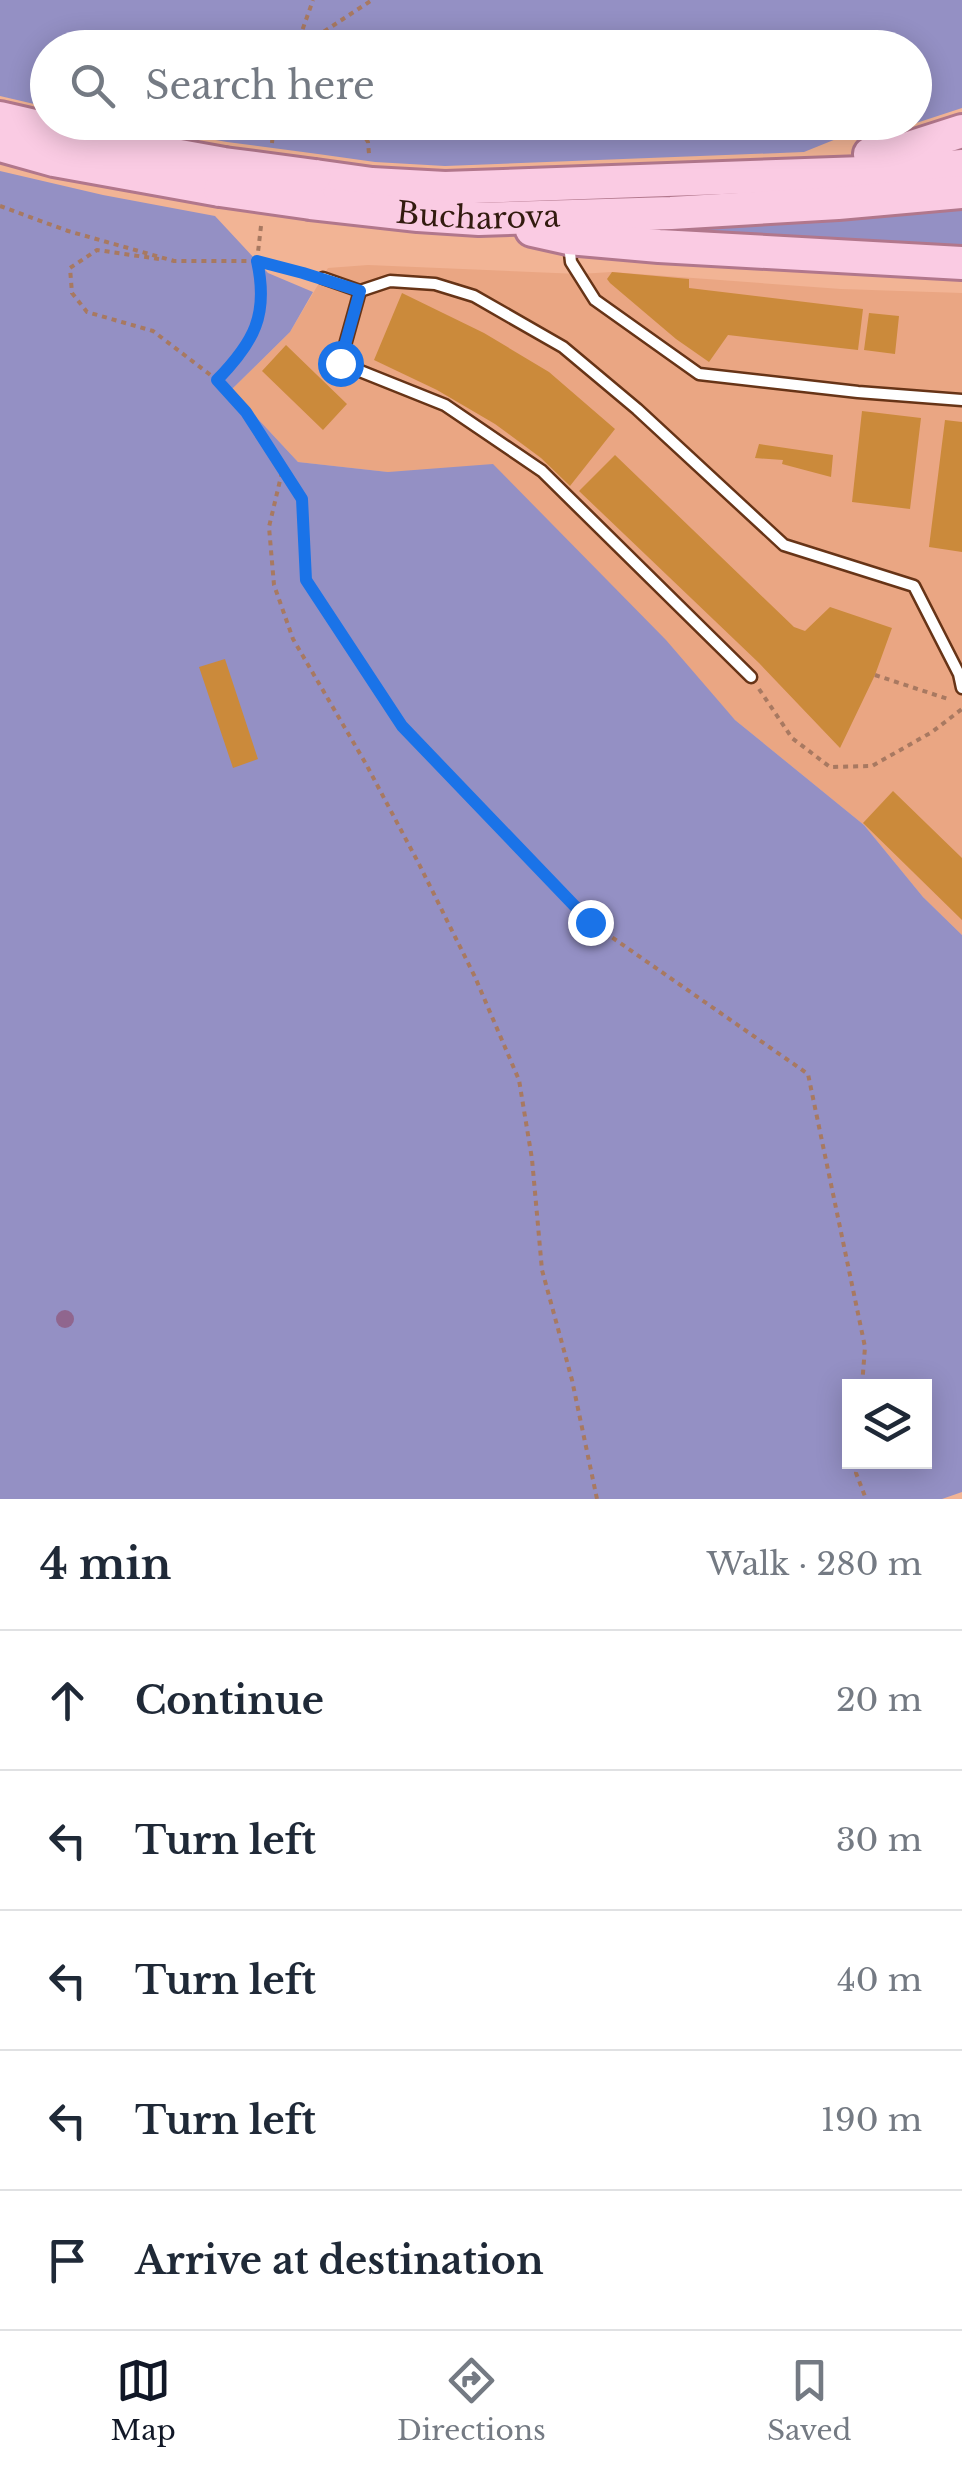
<!DOCTYPE html>
<meta charset="utf-8">
<style>
:root{--surface:#fff;--page:#f6f6f7;--text:#1f2937;--muted:#747a83;--line:#e0e1e3;--accent:#111827}
body{margin:0;font-family:"Libre Baskerville",serif;background:var(--page);color:var(--text)}
.controls{position:absolute;right:30px;bottom:30px;display:grid;overflow:hidden;border-radius:0px;box-shadow:0 5px 25px #0003}
.controls button{width:90px;height:90px;display:grid;place-items:center;padding:0;border:0;border-bottom:2px solid var(--line);background:var(--surface);color:var(--text);font:50px sans-serif}
.stop{position:absolute;width:30px;height:30px;margin:-22px;border:8px solid #1a73e8;border-radius:50%;background:#fff}
.stop.end{background:#1a73e8;border-color:#fff;box-shadow:0 2px 10px #0008}
.list{margin:0;padding:0;list-style:none}
h2{display:flex;justify-content:space-between;align-items:center;height:130px;margin:0;padding:0 40px;font-size:42px}
h2 small{font-size:32px;font-weight:400;color:var(--muted)}
.list li{display:grid;grid-template-columns:65px 1fr auto;gap:30px;align-items:center;box-sizing:border-box;height:140px;padding:0 40px;border-top:2px solid var(--line)}
.list b{display:block;font-size:38px;white-space:nowrap}
.list em{font-size:32px;font-style:normal;color:var(--muted)}
.icon{flex:none;width:55px;height:55px;fill:none;stroke:currentColor;stroke-width:2;stroke-linecap:round;stroke-linejoin:round}
.map{position:relative;flex:none;width:962px;height:1499px;overflow:hidden}
.search{position:absolute;background:var(--surface);box-shadow:0 5px 25px #0003;left:30px;right:30px;top:30px;height:110px;display:flex;align-items:center;gap:25px;box-sizing:border-box;padding:0 35px;border-radius:55px;color:var(--muted);font-size:38px}
.sheet{height:830px;background:var(--surface)}
nav{display:flex;justify-content:space-around;align-items:center;box-sizing:border-box;height:140px;border-top:2px solid var(--line);background:var(--surface);font-size:28px;color:var(--muted)}
nav a{display:grid;justify-items:center;gap:5px}
nav .on{color:var(--accent)}
.map>svg:first-child{display:block}
.built{fill:#eaa683}
.green{fill:#9490c4;fill-rule:evenodd}
.building{fill:#cb8a3b}
.lines{fill:none;stroke-linecap:round;stroke-linejoin:round}
.service-casing{stroke:#673417;stroke-width:15}
.primary-casing{stroke:#b1778c;stroke-width:38}
.path{stroke:#a87961;stroke-width:4;stroke-dasharray:5 5;stroke-linecap:butt}
.service{stroke:#fff;stroke-width:10}
.primary{stroke:#facbe3;stroke-width:32}
.primary-bridge-casing{stroke:#b1778c;stroke-width:38;stroke-linecap:butt}
.primary-bridge{stroke:#facbe3;stroke-width:32}
.tree{fill:#90668e}
.route{stroke:#1a73e8;stroke-width:12}
.labels{text-anchor:middle;stroke-width:8;stroke-linejoin:round;paint-order:stroke}
.street-label{font-size:30px;fill:#321b0f;stroke:#feddcd}
</style>
<div class="map">
<svg width="962" height="1499" viewBox="0 0 962 1499">
<rect width="100%" height="100%" fill="#f2b495"/>
<path class="built" d="M368 265 579 274 612 272 841 289 962 293V935L923 897 864 825 735 720 717 701 416 471 388 472 298 462 231 390 290 332 328 268Z"/>
<path class="green" d="M0 0H962V108L901 128 846 135 804 152 445 166 375 162 318 154 227 142 119 123 914 122V48H48L47 107 0 96Z
M0 171 103 195 215 216 268 273 313 292 290 332 231 390 298 462 388 472 493 464 666 640 735 720 864 825 923 897 962 935V1492L942 1499H0ZM850 1386H924V1462H850Z
M962 209V249L679 234V229Z"/>
<path class="building" d="M612 272 689 279V288L863 309 858 350 728 335 709 362 676 339 610 283 607 279Z
M402 293 484 333 549 372 615 429 570 486 541 458 495 424 437 390 374 360Z
M869 313 899 316 895 354 864 350Z
M286 345 347 404 323 430 262 371Z
M862 411 921 418 910 509 852 502Z
M945 420 962 422V552L929 547Z
M759 444 833 455 831 477 782 464 783 460 755 458Z
M615 455 794 627 805 631 830 607 892 628 875 675 840 748 759 663 579 491Z
M225 659 258 759 233 768 199 667Z
M893 791 962 858V920L863 823Z"/>
<g class="lines">
<defs>
<path id="service" d="M569 244 571 262 595 300 699 374 858 392 962 400
M323 278 360 291 390 281 435 284 474 296 563 347 637 409 784 545 914 586 959 674 962 688
M360 291 340 363 445 405 542 471 751 677"/>
<g id="primary">
<path d="M0 118 113 144 224 164"/>
<path d="M0 145 54 160 220 190"/>
<path d="M870 154 906 149 962 131"/>
<path d="M315 176 372 184 445 188 891 172 962 166"/>
<path id="s1" d="M311 203 418 215 479 219 671 213 838 203 962 192"/>
<path d="M532 230 568 238 659 246 962 263"/>
</g>
</defs>
<use href="#service" class="service-casing"/>
<use href="#primary" class="primary-casing"/>
<path class="path" d="M296 48 313 0
M299 48 372 0
M355 122 368 142 369 154
M272 143 274 122
M0 206 68 231 174 261H257L309 274
M261 226 257 261 263 287 259 316 242 353 217 380 246 412 303 499 307 580 402 725 590 922 808 1074 865 1347 862 1386
M159 259 97 250 70 268 72 293 87 312 153 331 217 380
M282 472 269 527 274 585 293 639 366 764 419 864 475 977 519 1080 532 1159 542 1270 572 1380 597 1499
M875 675 948 699
M759 689 792 738 830 767 872 766 932 732 962 709
M857 1462 856 1473 866 1499"/>
<use href="#service" class="service"/>
<use href="#primary" class="primary"/>
<defs>
<path id="primary-bridge" d="M224 164 315 176
M220 190 311 203"/>
</defs>
<use href="#primary-bridge" class="primary-bridge-casing"/>
<use href="#primary-bridge" class="primary-bridge"/>
</g>
<circle class="tree" cx="65" cy="1319" r="9"/>
<g class="lines">
<path class="route" d="M340 363 360 291 303 273 257 261C269 315 254 342 217 380L246 412 302 499 306 580 402 726 590 922"/>
</g>
<g class="labels">
<g class="street-label">
<text dy="10" stroke="none"><textPath href="#s1" startOffset="168">Bucharova</textPath></text>
</g>
</g>
</svg>
<div class="controls">
<button><svg class="icon" aria-label="layers" viewBox="0 0 24 24"><path d="M12 4l9 5-9 5-9-5zM3 14l9 5 9-5"/></svg></button>
</div>
<div class="stop" style="left:340px;top:363px"></div>
<div class="stop end" style="left:590px;top:922px"></div>
<div class="search"><svg class="icon" aria-label="search" viewBox="0 0 24 24"><circle cx="10" cy="10" r="6"/><path d="M15 15l6 6"/></svg>Search here</div>
</div>
<section class="sheet">
<h2>4 min<small>Walk · 280 m</small></h2>
<ul class="list">
<li><svg class="icon" aria-label="ahead" viewBox="0 0 24 24"><path d="M12 20V5M6 11l6-6 6 6"/></svg><div><b>Continue</b></div><em>20 m</em></li>
<li><svg class="icon" aria-label="left" viewBox="0 0 24 24"><path d="M17 20v-9H6M10 6l-5 5 5 5"/></svg><div><b>Turn left</b></div><em>30 m</em></li>
<li><svg class="icon" aria-label="left" viewBox="0 0 24 24"><path d="M17 20v-9H6M10 6l-5 5 5 5"/></svg><div><b>Turn left</b></div><em>40 m</em></li>
<li><svg class="icon" aria-label="left" viewBox="0 0 24 24"><path d="M17 20v-9H6M10 6l-5 5 5 5"/></svg><div><b>Turn left</b></div><em>190 m</em></li>
<li><svg class="icon" aria-label="arrive" viewBox="0 0 24 24"><path d="M6 21V4h12l-3 4 3 4H6"/></svg><div><b>Arrive at destination</b></div></li>
</ul>
</section>
<nav>
<a class="on"><svg class="icon" aria-label="map" viewBox="0 0 24 24"><path d="M3 6l6-2 6 2 6-2v14l-6 2-6-2-6 2zM9 4v14M15 6v14"/></svg>Map</a>
<a><svg class="icon" aria-label="directions" viewBox="0 0 24 24"><path d="M12 3l9 9-9 9-9-9zM9 14v-3h6M13 9l2 2-2 2"/></svg>Directions</a>
<a><svg class="icon" aria-label="saved" viewBox="0 0 24 24"><path d="M7 4h10v16l-5-4-5 4z"/></svg>Saved</a>
</nav>
